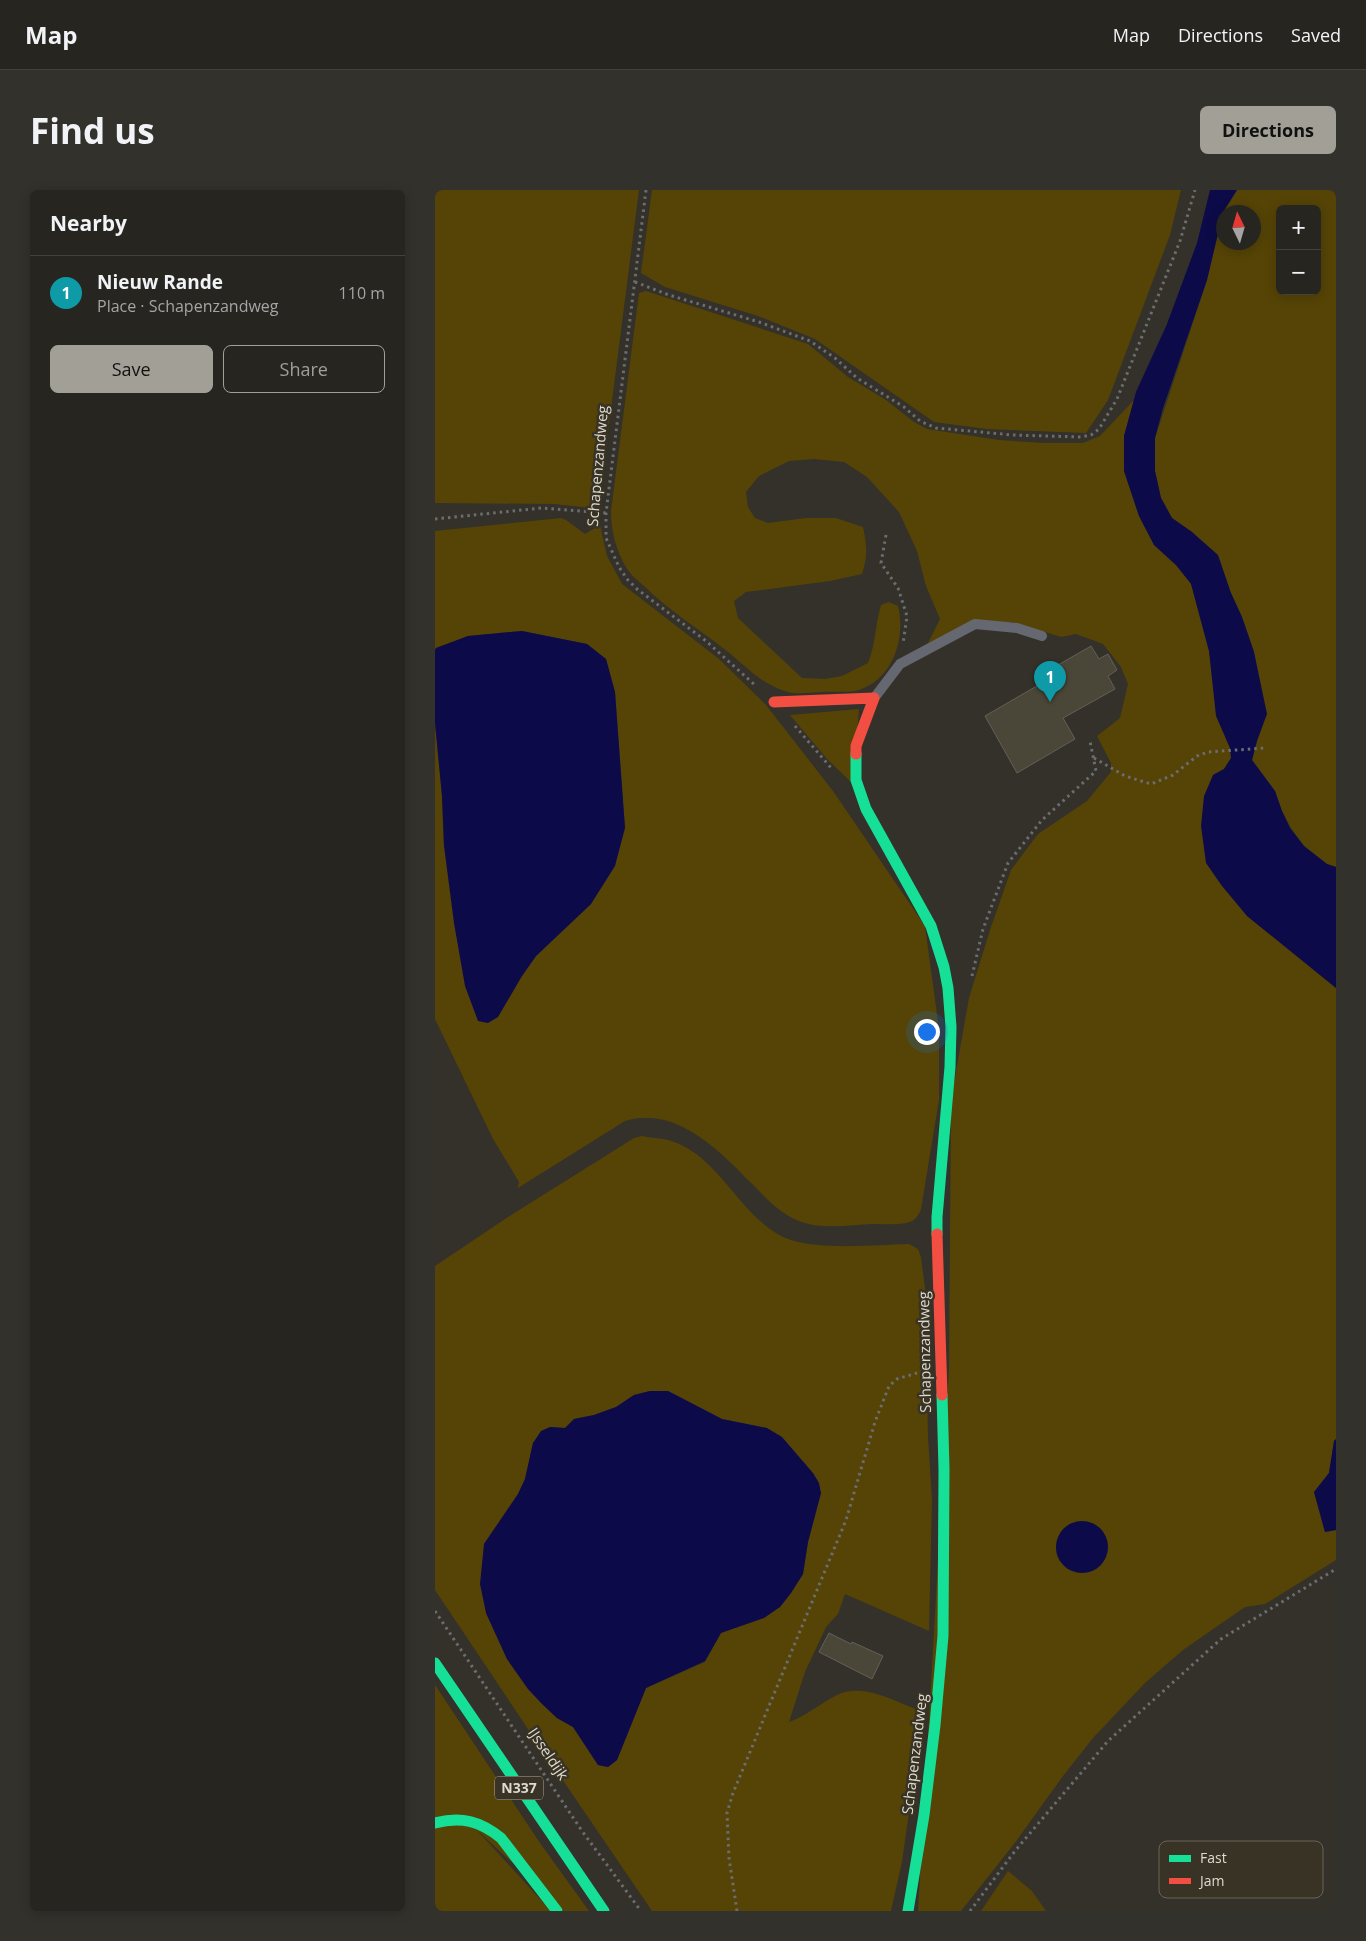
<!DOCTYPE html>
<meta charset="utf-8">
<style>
:root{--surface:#26251f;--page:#32312c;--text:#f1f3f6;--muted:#a4a5a4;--line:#42423d;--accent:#a29f96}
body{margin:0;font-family:"Open Sans",sans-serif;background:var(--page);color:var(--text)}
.controls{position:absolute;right:15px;top:15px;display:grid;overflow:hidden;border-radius:8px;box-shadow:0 2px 12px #0003}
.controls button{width:45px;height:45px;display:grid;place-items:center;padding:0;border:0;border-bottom:1px solid var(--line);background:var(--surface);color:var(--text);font:25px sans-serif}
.compass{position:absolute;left:781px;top:15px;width:45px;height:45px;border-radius:50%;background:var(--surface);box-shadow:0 2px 12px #0003;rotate:355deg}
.you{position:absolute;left:491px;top:841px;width:18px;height:18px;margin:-12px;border:4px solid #fff;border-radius:50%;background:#1a73e8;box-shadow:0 0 0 8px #1a73e833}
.badge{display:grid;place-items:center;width:32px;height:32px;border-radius:50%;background:var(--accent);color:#fff;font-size:16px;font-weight:700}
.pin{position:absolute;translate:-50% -41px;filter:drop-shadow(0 1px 2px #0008)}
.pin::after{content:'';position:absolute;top:26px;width:18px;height:15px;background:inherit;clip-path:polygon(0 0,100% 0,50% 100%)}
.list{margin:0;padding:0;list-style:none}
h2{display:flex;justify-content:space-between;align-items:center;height:65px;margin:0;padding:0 20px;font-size:21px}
h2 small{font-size:16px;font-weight:400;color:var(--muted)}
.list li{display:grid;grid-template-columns:32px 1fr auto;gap:15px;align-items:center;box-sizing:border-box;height:75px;padding:0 20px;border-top:1px solid var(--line)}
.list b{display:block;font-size:19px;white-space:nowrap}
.list p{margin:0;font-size:16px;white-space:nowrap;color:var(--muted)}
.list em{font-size:16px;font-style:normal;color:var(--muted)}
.actions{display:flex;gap:10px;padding:15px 20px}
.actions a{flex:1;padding:11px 0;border:1px solid var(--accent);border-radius:8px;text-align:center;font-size:18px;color:var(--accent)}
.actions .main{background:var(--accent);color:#111}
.map{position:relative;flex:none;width:901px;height:1721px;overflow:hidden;border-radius:8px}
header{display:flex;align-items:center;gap:30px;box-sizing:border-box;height:70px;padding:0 25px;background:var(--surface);border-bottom:1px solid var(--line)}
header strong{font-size:24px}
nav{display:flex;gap:28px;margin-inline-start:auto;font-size:18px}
.intro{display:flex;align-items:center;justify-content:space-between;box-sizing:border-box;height:120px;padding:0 30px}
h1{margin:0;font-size:35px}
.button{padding:12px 22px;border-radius:8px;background:var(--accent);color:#111;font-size:18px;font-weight:700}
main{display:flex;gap:30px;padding:0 30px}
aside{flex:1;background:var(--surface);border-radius:8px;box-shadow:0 2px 12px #0003}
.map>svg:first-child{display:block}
.green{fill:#564406;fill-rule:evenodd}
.water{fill:#0d0a49}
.building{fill:#4a4638;stroke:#626059}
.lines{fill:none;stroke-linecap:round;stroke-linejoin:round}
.path{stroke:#6c6d70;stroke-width:3;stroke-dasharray:2.5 4;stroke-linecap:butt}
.lane{stroke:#666871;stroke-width:10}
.fast{stroke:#16e098;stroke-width:11}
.jam{stroke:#f24e42;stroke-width:11}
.labels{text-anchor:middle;stroke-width:5;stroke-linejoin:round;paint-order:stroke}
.shield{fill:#383324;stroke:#aca89c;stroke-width:1}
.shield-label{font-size:14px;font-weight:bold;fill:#dddad0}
.street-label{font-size:15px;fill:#dddad0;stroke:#383324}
.key{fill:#383324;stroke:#6a6558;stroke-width:1}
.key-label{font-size:14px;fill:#dddad0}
</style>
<header>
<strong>Map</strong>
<nav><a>Map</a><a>Directions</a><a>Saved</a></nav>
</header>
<div class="intro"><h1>Find us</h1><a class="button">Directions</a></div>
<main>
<aside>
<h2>Nearby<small></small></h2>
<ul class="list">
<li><span class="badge" style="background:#0f9aa8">1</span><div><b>Nieuw Rande</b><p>Place · Schapenzandweg</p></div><em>110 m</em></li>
</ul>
<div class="actions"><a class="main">Save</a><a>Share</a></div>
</aside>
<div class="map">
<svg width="901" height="1721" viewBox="0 0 901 1721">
<rect width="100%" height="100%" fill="#333129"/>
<path class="green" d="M0 0H204L167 289 166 319 119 314 0 313Z
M217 0H746L735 45 673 210 651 243 552 239 499 232 380 149 323 126 230 97 206 83Z
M802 0H901V677L892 674 869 656 856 638 847 621 840 601 817 570 822 551 819 462 807 427 796 403 757 342 737 328 726 308 720 281V248L772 90 788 24V52H818V22H789ZM845 19H882V101H845Z
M211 101 373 154 413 187 451 210 479 232 492 239 564 250 609 253H648L665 246 699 210 689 246V281L704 326 719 355 741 375 756 393 774 461 778 489 791 549 795 558 796 568 789 579 778 585 812 726 901 798V1249L899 1251 894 1283 879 1302 890 1342 901 1340V1370L830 1414 810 1417 748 1460 710 1493 658 1548 628 1586 579 1654 526 1721H483L514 1179 516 910 534 808 555 740 576 680 603 644 652 611 676 582V573L662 546 685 528 693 494 686 477 668 454 641 444 626 447 578 432 556 433 529 438 493 453 505 429 491 396 482 361 464 322 432 287 409 272 379 269 354 271 324 286 311 302 313 317 320 328 333 333 371 328H401L428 337C432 356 433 365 427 384L395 391 311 402 299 411 303 428 367 488 390 489 407 486 433 473C441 453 440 435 446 415L454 412 463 416C471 448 458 489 424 500 413 503 398 501 386 502 376 502 362 505 353 502 326 495 309 474 288 458 261 437 232 419 208 395 202 390 196 385 192 379 181 360 176 342 176 321L204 103ZM630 1338 670 1368C666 1374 660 1382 652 1382 648 1382 643 1379 640 1378 637 1377 631 1376 628 1374 616 1365 622 1347 630 1338Z
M126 328 131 330 150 344 165 335 172 366 187 394 284 469 331 515 398 601 490 736 504 839V910L486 1019C485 1022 483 1026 480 1029 473 1036 450 1034 439 1034 416 1035 386 1040 364 1031 341 1022 328 1004 311 988 280 956 238 916 190 931L83 998 84 992 58 949 0 829V533L7 606 9 656 87 786 101 766 156 714 190 638 180 502 171 469 152 454 87 441 33 446 1 458 0 460V341Z
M424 519 418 594 392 569 355 525Z
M207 946C215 948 225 948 233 950 286 964 306 1033 356 1050 387 1060 441 1055 474 1054L483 1059 486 1067 490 1099 493 1247 497 1309 494 1441 410 1404 403 1424 391 1437 370 1482 354 1532C371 1526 386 1513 402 1505 428 1492 463 1513 488 1522L467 1672 456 1721H217L95 1542 0 1400V1076L73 1027 199 948ZM215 1201H233L287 1229 332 1238 386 1303 373 1352 368 1384 356 1403 345 1417 286 1443 270 1472 211 1498 182 1570 173 1577 163 1575 138 1537 122 1528 93 1499 72 1469 51 1423 49 1354 83 1304 90 1289 98 1253 115 1237 130 1238 139 1229 159 1225 181 1217 199 1205Z
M0 1495 105 1653 154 1721H129L41 1639 116 1721H0Z
M573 1681 597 1701 611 1721H546Z"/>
<path class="water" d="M775 0H802L788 22 772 90 728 218 720 248V281L726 308 737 328 757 342 783 365 796 403 807 427 819 462 832 524 822 551 817 570 840 601 847 621 855 638 869 656 892 674 901 677V798L812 726 787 696 771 673 766 636 769 606 778 585 789 579 796 568 795 558 781 526 774 461 756 394 741 375 719 355 704 326 689 281V246L701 202 732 134 762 53Z
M87 441 152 454 171 469 180 502 190 638 180 676 156 714 101 766 87 786 63 827 53 833 43 831 30 796 19 733 9 656 7 606 0 533V460L1 458 33 446Z
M215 1201H233L287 1229 332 1238 347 1247 378 1283 384 1293 386 1303 373 1352 368 1384 356 1403 345 1417 329 1428 286 1443 270 1471 211 1498 182 1570 173 1577 163 1575 138 1537 122 1528 107 1514 93 1499 72 1469 51 1423 45 1394 49 1354 83 1304 90 1289 98 1253 106 1241 115 1237 130 1238 139 1229 159 1225 181 1217 199 1205Z
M901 1249V1340L890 1342 879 1302 894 1283 899 1251Z
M621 1357a26 26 0 1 1 52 0a26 26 0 1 1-52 0Z"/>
<path class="building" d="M656 456 664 469 673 464 682 480 673 486 680 499 628 528 640 549 582 583 550 526 607 493 604 486Z
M394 1443 416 1454 417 1452 448 1466 437 1489 384 1462Z"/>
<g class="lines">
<path class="path" d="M211 0 171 323V348L184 377 192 389 202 399 271 451 321 496
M200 92 234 105 324 132 375 151 400 168 422 188 469 217 485 231 501 238 578 245 646 247 656 245 664 239 682 209 745 51 760 0
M0 329 107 318 171 323
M451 345 446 373 463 398 472 426 468 454
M360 536 397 579
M659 568 690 586 716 594 738 585 762 566 773 562 830 558
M537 786 548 739 573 673 607 630 661 581 655 551
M0 1421 147 1641 206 1721
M302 1721 294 1668 292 1623 298 1603 411 1330 440 1232 454 1196 462 1189 482 1183
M535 1721 580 1661 673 1551 786 1449 901 1379"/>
<path class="lane" d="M440 507 465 474 540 434 582 438 607 446"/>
<path class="fast" d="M421 564V590L431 619 496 736 509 777 513 798 516 837 515 877 502 1027V1044
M0 1473 169 1721
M0 1633C26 1626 45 1631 66 1648L122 1721
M473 1721 489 1625 500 1535 508 1446 509 1279 507 1205"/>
<path class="jam" d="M339 512 439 508 421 556V564
M502 1044 507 1205"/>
</g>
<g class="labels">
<rect class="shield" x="60" y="1586.5" width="48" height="23" rx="4"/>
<g class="shield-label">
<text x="84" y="1603">N337</text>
</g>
<g class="street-label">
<text transform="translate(163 276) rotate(-85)" y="5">Schapenzandweg</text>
<text transform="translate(490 1162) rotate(-91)" y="5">Schapenzandweg</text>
<text transform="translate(113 1564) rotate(56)" y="5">IJsseldijk</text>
<text transform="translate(480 1564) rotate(-83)" y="5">Schapenzandweg</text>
</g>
</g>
<rect x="724" y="1651" width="164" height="57" rx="8" class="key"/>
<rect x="734" y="1665" width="22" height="7" fill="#16e098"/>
<rect x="734" y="1688" width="22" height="6" fill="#f24e42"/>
<g class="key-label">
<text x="765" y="1673">Fast</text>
<text x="765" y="1696">Jam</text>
</g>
</svg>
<div class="controls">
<button>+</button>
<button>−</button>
</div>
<svg class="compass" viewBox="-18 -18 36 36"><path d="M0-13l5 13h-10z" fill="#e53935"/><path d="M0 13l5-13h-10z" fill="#a4a5a4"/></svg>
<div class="you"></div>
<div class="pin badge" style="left:615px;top:512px;background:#0f9aa8">1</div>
</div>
</main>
